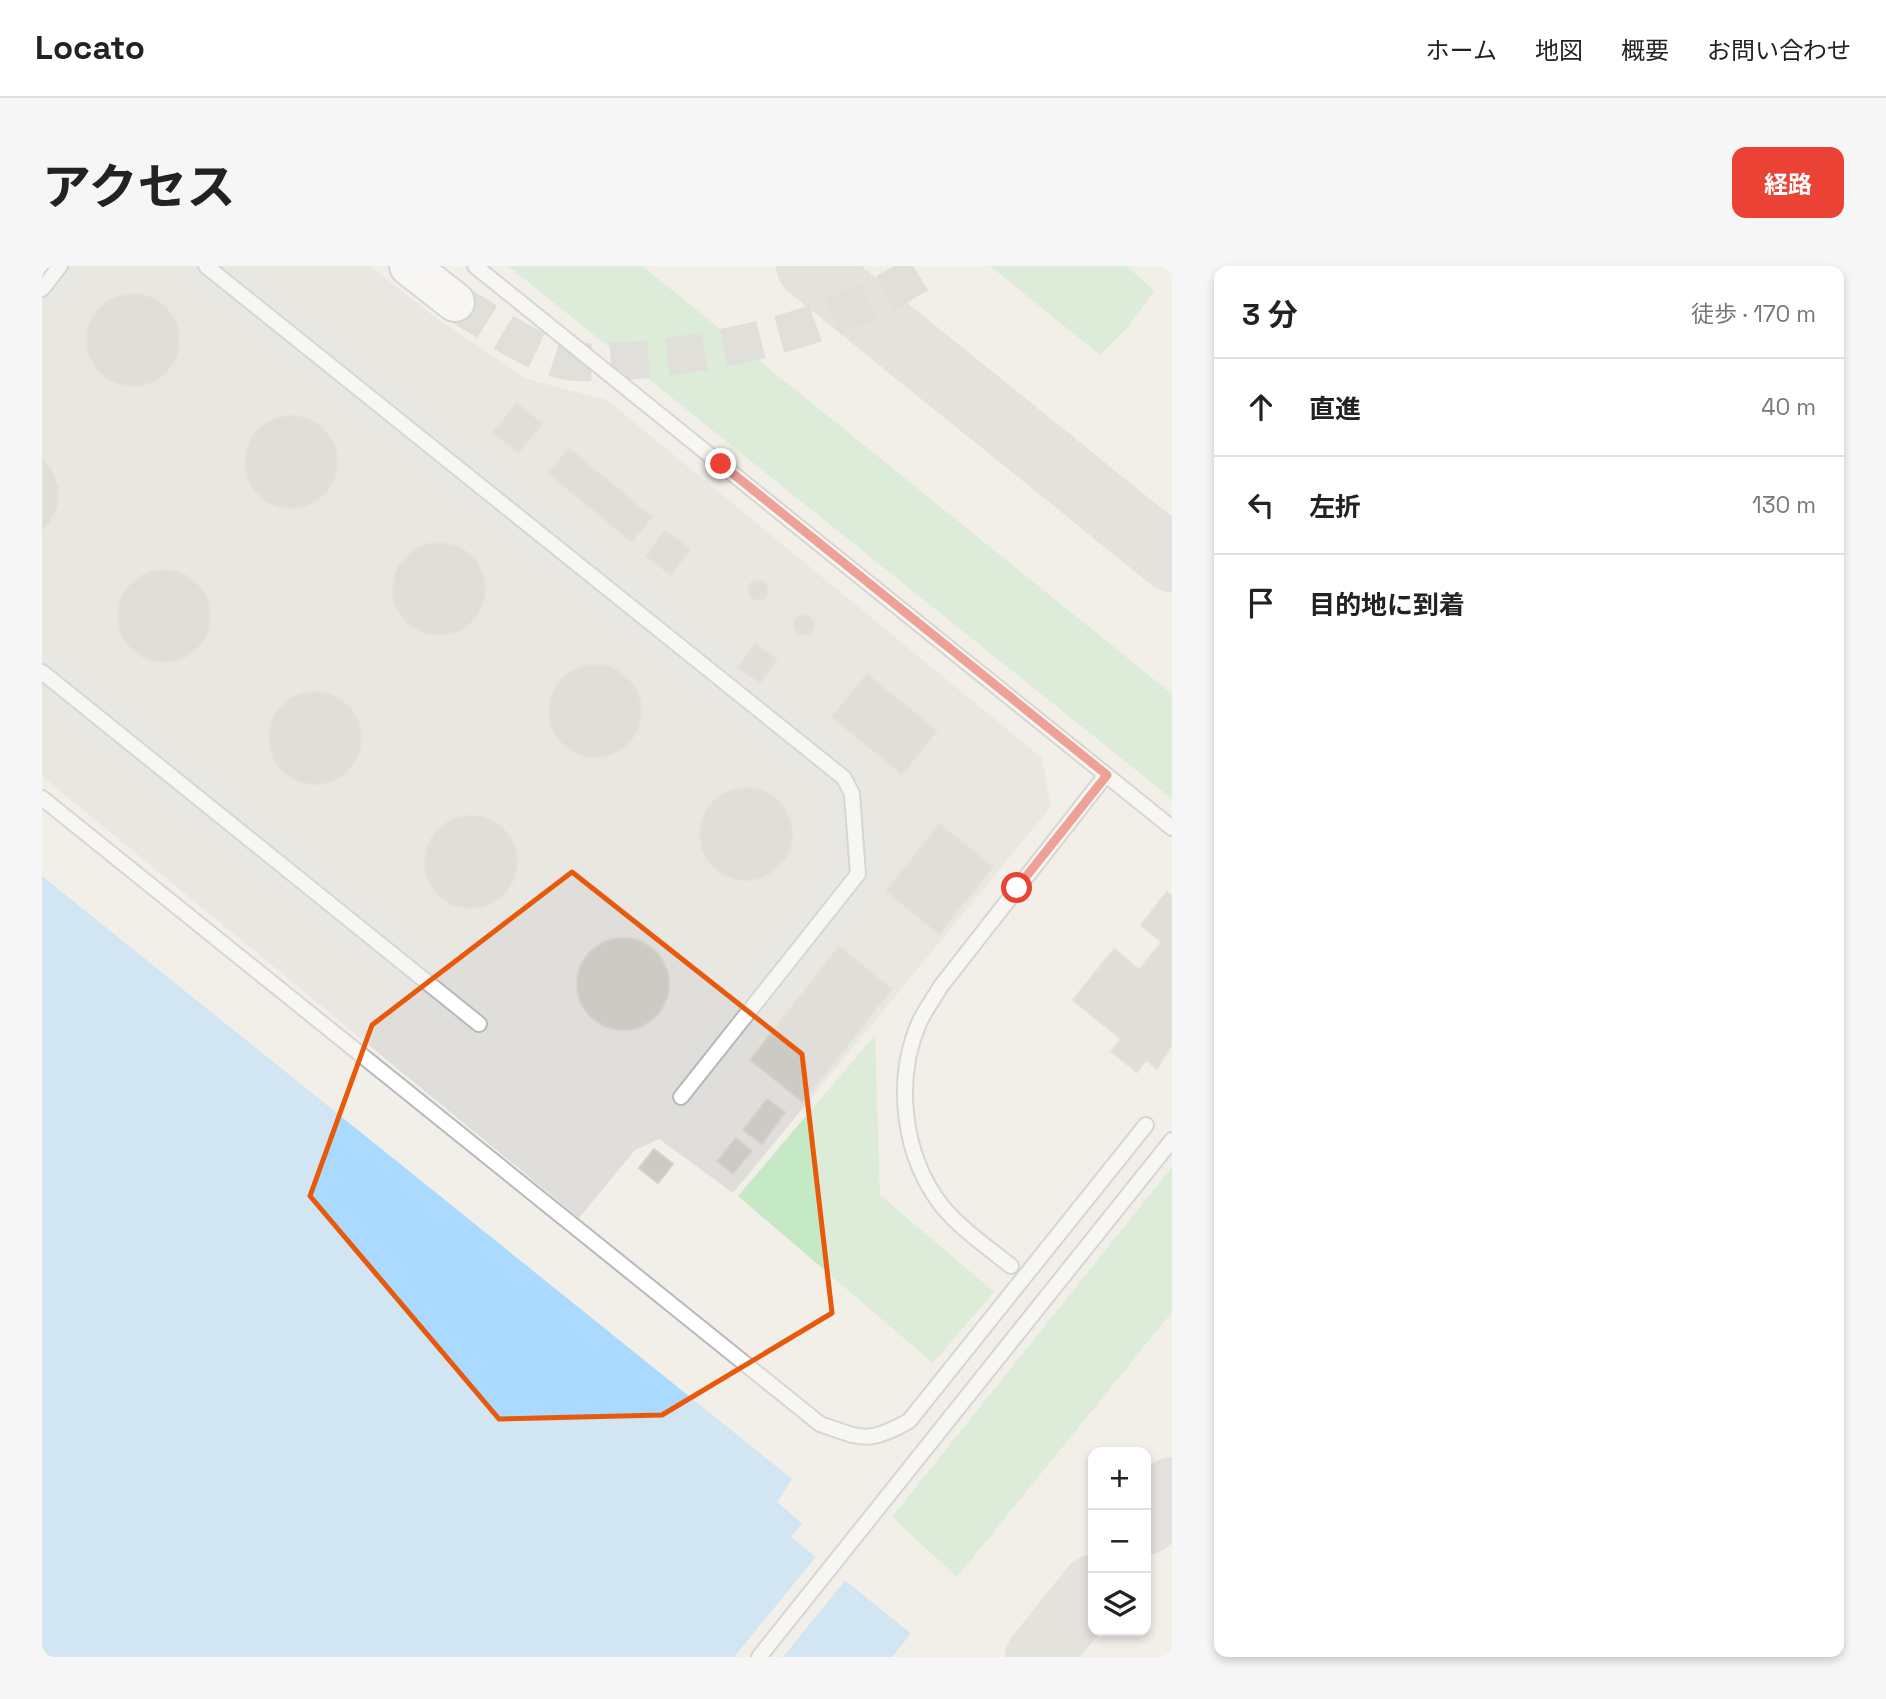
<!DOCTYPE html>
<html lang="ja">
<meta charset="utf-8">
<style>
:root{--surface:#fff;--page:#f6f6f6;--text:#222;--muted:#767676;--line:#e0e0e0;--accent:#ea4335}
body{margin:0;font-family:"Space Grotesk","Noto Sans JP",sans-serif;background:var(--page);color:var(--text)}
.controls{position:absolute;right:21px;bottom:21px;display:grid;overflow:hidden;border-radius:14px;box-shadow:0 4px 10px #0003}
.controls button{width:63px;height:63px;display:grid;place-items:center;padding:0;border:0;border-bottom:2px solid var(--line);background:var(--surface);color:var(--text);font:35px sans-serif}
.stop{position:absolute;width:21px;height:21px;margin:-16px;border:5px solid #ea4335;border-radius:50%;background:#fff}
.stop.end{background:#ea4335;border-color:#fff;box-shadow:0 2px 7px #0008}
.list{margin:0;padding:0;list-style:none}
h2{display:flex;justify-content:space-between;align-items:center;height:91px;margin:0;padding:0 28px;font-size:30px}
h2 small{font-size:23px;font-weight:400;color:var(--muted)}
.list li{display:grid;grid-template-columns:46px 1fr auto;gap:21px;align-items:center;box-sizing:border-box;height:98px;padding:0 28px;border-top:2px solid var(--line)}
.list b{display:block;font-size:26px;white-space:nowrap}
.list em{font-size:23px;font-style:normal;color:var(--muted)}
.icon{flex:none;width:38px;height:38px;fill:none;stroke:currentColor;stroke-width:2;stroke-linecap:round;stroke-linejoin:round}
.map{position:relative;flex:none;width:1130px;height:1391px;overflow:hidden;border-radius:14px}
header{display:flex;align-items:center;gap:42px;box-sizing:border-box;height:98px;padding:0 35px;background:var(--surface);border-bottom:2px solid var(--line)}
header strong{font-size:33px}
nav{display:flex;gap:38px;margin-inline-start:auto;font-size:24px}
.intro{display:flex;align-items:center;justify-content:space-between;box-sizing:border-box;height:168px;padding:0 42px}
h1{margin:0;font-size:49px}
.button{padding:18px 32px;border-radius:14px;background:var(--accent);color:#fff;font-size:24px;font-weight:700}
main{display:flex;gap:42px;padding:0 42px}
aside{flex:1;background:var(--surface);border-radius:14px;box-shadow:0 4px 10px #0003}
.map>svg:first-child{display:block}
.industrial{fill:#e0deda}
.green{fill:#c5e8c5}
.water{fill:#aadaff}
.pier{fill:#f1efe8}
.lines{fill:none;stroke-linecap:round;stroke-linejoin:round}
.taxiway{stroke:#d4d3d0;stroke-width:66}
.building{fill:#cccac5;stroke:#d6d1c6;stroke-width:2}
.secondary-tunnel{stroke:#ccccc8;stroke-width:38;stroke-dasharray:38 19;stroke-linecap:butt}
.lane-casing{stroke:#b5b8bc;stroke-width:18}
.secondary-casing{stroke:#b6babf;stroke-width:42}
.lane{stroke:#fff;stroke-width:14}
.secondary{stroke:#fff;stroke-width:38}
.route{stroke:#ea4335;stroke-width:9}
.marked{fill:none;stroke:#e8590c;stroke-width:5;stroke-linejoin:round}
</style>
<header>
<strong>Locato</strong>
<nav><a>ホーム</a><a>地図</a><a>概要</a><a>お問い合わせ</a></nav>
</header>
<div class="intro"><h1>アクセス</h1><a class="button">経路</a></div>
<main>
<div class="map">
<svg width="1130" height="1391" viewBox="0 0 1130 1391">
<rect width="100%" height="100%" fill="#f1efe8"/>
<path class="industrial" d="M0 0H328L393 51 485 113 565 134 1000 492 1009 541 691 927 617 873 593 884 537 952 0 510Z"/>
<path class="green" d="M466 0H600L1130 428V533Z
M948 0H1085L1112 25 1084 63 1058 89Z
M833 769 838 929 952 1026 891 1097 696 930Z
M1130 901V1046L915 1311 850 1251Z"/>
<path class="water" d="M0 610 750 1213 735 1236 760 1257 749 1271 898 1391H0Z"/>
<path class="pier" d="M776 1288 805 1312 741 1391H692Z
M871 1365 900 1388 901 1391H850Z"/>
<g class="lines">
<path class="taxiway" d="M767 0 1130 293
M1104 1256 1130 1224
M996 1391 1051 1322"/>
</g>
<path class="building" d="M45 74a46 46 0 1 1 92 0a46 46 0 1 1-92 0Z
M475 137 500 158 476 187 451 166Z
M203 196a46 46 0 1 1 92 0a46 46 0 1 1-92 0Z
M527 182 610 251 590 276 506 207Z
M0 194 9 203 16 221 15 240 7 257 0 263Z
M623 264 648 283 629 309 604 290Z
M351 323a46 46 0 1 1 92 0a46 46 0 1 1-92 0Z
M76 350a46 46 0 1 1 92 0a46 46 0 1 1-92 0Z
M706 324a10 10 0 1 1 20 0a10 10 0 1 1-20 0Z
M752 359a10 10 0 1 1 20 0a10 10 0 1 1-20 0Z
M713 378 735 394 718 417 696 401Z
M507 445a46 46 0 1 1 92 0a46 46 0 1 1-92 0Z
M825 408 895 465 860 508 790 451Z
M227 472a46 46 0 1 1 92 0a46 46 0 1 1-92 0Z
M658 568a46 46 0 1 1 92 0a46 46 0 1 1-92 0Z
M383 596a46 46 0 1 1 92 0a46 46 0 1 1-92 0Z
M898 558 951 601 897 668 844 625Z
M1125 626 1130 630V778L1115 803 1104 794 1095 806 1069 785 1079 773 1031 734 1072 683 1097 704 1120 676 1099 659Z
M535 718a46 46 0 1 1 92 0a46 46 0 1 1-92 0Z
M797 680 850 723 761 836 708 794Z
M725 833 743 846 720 878 701 864Z
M694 872 710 885 691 908 675 895Z
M612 883 631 898 616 917 597 902Z"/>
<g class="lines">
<path class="secondary-tunnel" d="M413 36C442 53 485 84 516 93 539 99 573 96 596 94 699 84 801 59 888 0"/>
<defs>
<path id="lane" d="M164 0 802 512 810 528 816 608 639 831
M433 0 1130 562
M0 23 18 0
M0 406 437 758
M0 532 778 1158C821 1173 825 1178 867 1155L1104 859
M969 1000C945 981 919 963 900 940 861 890 852 815 877 757 883 744 892 732 899 720L1064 509
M717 1391 1130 874"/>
<path id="secondary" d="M367 0 413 36"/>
</defs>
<use href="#lane" class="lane-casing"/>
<use href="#secondary" class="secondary-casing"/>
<use href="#lane" class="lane"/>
<use href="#secondary" class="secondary"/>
</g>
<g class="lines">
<path class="route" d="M679 198 1065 509 975 622"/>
</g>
<path d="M0 0H1130V1391H0ZM530 606 760 788 790 1047 620 1149 457 1153 268 930 330 759Z" fill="#f1efe8" fill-opacity=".55" fill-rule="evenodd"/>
<path class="marked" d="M530 606 760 788 790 1047 620 1149 457 1153 268 930 330 759Z"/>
</svg>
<div class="controls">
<button>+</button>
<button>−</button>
<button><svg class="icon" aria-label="layers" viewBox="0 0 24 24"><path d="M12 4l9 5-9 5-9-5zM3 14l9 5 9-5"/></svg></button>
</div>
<div class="stop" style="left:975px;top:622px"></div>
<div class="stop end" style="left:679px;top:198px"></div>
</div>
<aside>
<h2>3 分<small>徒歩 · 170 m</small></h2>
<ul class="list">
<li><svg class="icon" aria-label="ahead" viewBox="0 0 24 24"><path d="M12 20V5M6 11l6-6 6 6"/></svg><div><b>直進</b></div><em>40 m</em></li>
<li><svg class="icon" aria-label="left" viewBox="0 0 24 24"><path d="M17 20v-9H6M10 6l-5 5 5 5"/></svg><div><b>左折</b></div><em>130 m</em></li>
<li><svg class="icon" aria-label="arrive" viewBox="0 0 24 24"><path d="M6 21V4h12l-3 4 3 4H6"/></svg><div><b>目的地に到着</b></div></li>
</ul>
</aside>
</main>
